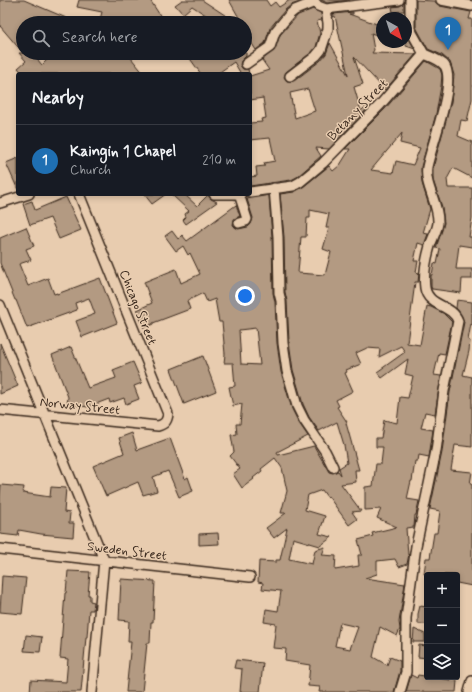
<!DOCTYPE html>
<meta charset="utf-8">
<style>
:root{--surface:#171b24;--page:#20242c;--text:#f1f3f6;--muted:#9ea1a6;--line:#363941;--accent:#1f6fb2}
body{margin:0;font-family:Mynerve,sans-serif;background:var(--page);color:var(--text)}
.controls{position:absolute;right:12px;bottom:12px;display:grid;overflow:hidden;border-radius:4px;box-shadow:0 2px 6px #0003}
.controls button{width:36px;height:36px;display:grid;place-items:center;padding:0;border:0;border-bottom:1px solid var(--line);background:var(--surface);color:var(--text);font:20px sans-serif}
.compass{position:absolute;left:376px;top:12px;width:36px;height:36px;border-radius:50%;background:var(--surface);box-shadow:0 2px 6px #0003;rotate:141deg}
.you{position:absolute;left:245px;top:296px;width:14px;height:14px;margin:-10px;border:3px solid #fff;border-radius:50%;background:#1a73e8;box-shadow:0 0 0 6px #1a73e833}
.badge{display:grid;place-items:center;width:26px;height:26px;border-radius:50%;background:var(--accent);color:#fff;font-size:13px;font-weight:700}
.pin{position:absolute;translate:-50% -33px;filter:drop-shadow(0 1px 2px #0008)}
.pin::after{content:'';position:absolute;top:21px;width:14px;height:12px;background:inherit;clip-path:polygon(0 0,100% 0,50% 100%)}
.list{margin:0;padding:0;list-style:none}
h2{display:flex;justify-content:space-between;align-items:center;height:52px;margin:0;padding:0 16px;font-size:17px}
h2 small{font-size:13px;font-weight:400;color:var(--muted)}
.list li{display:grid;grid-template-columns:26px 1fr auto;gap:12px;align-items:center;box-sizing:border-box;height:72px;padding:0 16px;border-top:1px solid var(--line)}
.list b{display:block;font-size:15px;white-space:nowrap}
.list p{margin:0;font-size:13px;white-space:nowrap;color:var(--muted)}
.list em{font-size:13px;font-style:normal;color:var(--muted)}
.icon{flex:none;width:22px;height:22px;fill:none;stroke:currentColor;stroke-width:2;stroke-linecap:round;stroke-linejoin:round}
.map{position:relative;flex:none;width:472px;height:692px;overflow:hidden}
.search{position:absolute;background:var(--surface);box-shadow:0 2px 6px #0003;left:16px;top:16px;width:236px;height:44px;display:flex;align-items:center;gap:10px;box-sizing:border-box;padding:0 14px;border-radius:22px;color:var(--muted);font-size:15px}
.panel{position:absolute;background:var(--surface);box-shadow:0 2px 6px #0003;left:16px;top:72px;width:236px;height:124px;border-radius:4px}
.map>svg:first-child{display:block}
.building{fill:#b39a82;stroke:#3b2a1e;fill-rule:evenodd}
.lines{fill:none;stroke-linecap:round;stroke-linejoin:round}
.street-casing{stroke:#3b2a1e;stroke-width:12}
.street{stroke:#e8ccaf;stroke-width:9}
.labels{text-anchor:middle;stroke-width:3;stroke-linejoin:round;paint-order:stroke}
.street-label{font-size:13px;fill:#3b2a1e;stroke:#e8ccaf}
</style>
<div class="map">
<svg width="472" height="692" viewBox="0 0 472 692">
<rect width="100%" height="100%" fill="#e8ccaf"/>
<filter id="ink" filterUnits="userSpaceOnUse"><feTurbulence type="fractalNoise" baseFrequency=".025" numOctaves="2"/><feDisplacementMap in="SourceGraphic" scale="8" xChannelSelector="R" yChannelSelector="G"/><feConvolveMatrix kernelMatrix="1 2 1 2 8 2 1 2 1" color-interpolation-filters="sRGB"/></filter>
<g filter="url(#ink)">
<path class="building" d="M0 0H24L78 23H23V53L0 26Z
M79 0H150L165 23H99L102 12 77 7Z
M182 0H202L237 23H218L192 6 183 14 175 5Z
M229 0H266L270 6 275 2 279 7 290 0H299L300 2 291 5 285 10 270 28 265 43 256 50 245 33V23H242Z
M321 0H350L327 3Z
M416 0 434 1 440 6 471 12 469 19H472V99L467 121 461 120 458 136 472 142V178L453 168 447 179 448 188H472V218L469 237H472V247L459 245 456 269H472V279H462L461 293 432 289 431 287V275H432L434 263 437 264 440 249 436 248 444 223 442 207 433 180V168L451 102 454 75 450 62 442 55 428 49 416 27Z
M404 3V11L393 12 392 7 400 6Z
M313 9 321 13 322 20 317 21 320 33 316 47 312 52 286 72 284 77 287 81H294L320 61 326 54 330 43 348 75 335 16 333 17V14L353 12V14H349L382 26 379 36 371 33 374 50 372 53 416 54 385 90 354 57 363 84 354 87 361 111 367 105 369 107 329 149 316 148 321 156 297 177 291 180 250 186V177L257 176 256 167 265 166 264 163 275 161 270 138 250 140V123L262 122 261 119 266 118 263 98 250 100V76L269 70 262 60 275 49 280 35 298 15ZM308 89 315 111 295 118 290 93Z
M406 34 415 49 406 46Z
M19 53H32L42 65 54 53H127L144 74H23L18 68 26 61Z
M186 53H246V56L241 61 240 65 243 69H248L249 74H241L234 62 217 74H201Z
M426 61 440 69 442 75 441 86 436 114 421 167 422 183 430 209 423 233 428 234 424 245 418 243 414 261H418L416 272 419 273 418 282H415L407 343 420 345 427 306 431 307 443 313 452 322 445 354 439 353 434 375 441 376 435 414 425 412 421 428 433 430 429 457 419 455 418 461H415L412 481H411L407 499 419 501 416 515H415L414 527 406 528 408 555 409 554 407 564 399 567 395 559 377 561V574L365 578 405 584 399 622 400 629 397 636 380 627 373 657 387 665 390 657 400 661V671L394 692H319L320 687 308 686 310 665 285 661 286 649 273 648 276 624 264 622 266 609 278 611 281 591 262 589 263 583 258 582 259 561 276 562V560H280L287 528 274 538 266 528 286 513H281L287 491 282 468 275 458 261 469 262 471 253 478 254 479 242 488 233 474 240 469 230 456 234 452 231 435 237 434 236 424H240L242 404 233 406 229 387 235 386 233 363H224L225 354 222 322H219L215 299 207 302 203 293 187 301 190 309 153 323V324L144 328 137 310 152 303 144 282 176 269 181 283 200 274 190 253 188 255 183 246 176 251 165 236 172 231 178 239 182 235 187 241 236 205 240 216 234 219 233 225 238 229 248 227 251 224 253 218 247 199 269 195 272 237 273 293 275 302 277 343 281 372 292 409 299 423 308 436 277 452 278 455 314 446 329 472 333 473 338 471 341 475 339 468 347 463 344 445 337 422 319 431 309 417 303 404 293 370 289 342 287 301 285 292 284 237 280 194 294 192 303 187 329 166 333 171 340 165 350 149H345L385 109ZM402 133 400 143 420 148 413 165 396 161 393 173 371 170ZM310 210 329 214 326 228H329L323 249 331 252 325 275 298 273 301 237H306L307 218H310ZM256 328 260 365 241 364 239 330ZM401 346 405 352 377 372 382 378 408 359 405 374 413 376 408 398 400 397 397 423 384 420 381 438H376V447H383L381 464H376L373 486 365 487V510L381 509 377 518 397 527 372 533 373 536 358 540 362 555H358L359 566 335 570 336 556 322 555 325 547 315 550 312 564 289 559 293 538 320 546 332 537 319 534 325 516 305 510 308 495 322 490 327 497 328 496 349 525 357 519 352 512 361 511 341 484 356 482 355 470H359L346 423 347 422 337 407 339 406 336 400 353 391 345 373 347 372 346 370 361 364 356 353 367 348 380 349 379 357ZM340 623 358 627 350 649 335 646Z
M18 158V190L6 163Z
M144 194H166L152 204Z
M171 194H184L197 206 208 195 211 199 217 202 186 224 183 220 186 217 185 214 189 211Z
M66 197 81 230 59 239 50 218 30 225 23 204 32 201 35 210Z
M26 227 34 246 26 249 31 260 19 264 28 286 48 278 54 294 57 293V294L100 278 117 323 82 337 76 321 95 314 89 298 75 303 77 310 27 328 16 300H15L0 263V238Z
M457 300 472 302V325L471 324 468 340 470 341 469 351 463 375 472 377V447L455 445 451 470 472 472 470 484H472V586L457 583V575L424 574 426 558H430L434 533H437L440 511 430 509 442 452 450 392 464 322 460 313 456 308Z
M0 343 18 386 0 394Z
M71 347 88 388 116 378 113 370 133 362 142 383 134 386 139 399 126 404 124 398 110 403 109 399 88 407 67 404 68 397 52 355Z
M203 356 216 391 184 404 171 369Z
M132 433 137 450 170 438 185 479 188 477 193 491 179 497 168 471 153 477 157 491 143 495 138 482 106 496 93 466 124 453 119 438Z
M1 485 24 487 23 493 50 497 51 487 66 488 64 512 70 513 69 523H74L73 537 41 534 19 530 18 536 0 534V497Z
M218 533 219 544 199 545V534Z
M68 571 90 572 88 595H90V601L94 602 93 610H89L87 637H86L81 692H30L31 680 66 682 68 659 60 658 65 593H66Z
M2 576 26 578 22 614 0 612Z
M121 579 155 581 153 622H151L150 643H147L142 692H126L131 642H128L129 621 119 620Z
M420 606 427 607V624H418V614Z
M414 629 425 634V642H413Z
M26 635 42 637 40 652 24 651Z
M419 645 427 646V658L418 657Z
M236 660 263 663 260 692H240L242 669 234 668Z
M411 675 417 678 418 675 457 681 456 692H406Z"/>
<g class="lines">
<defs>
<path id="street" d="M313 0 318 6 326 9 399 0
M410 0V29L424 54
M441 0 472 6
M246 64 270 47 275 32 290 14 295 10 315 2
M290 76 316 56 321 50 328 29V23L326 9
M274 188 278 237 279 293 281 301 283 343 287 371 292 388 297 406 304 420 325 451 333 467
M250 192 293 186 300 182 323 163 380 105 424 54
M214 194H234
M239 194 247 219 246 221 239 223
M0 203 29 194
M0 305 104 560 92 692
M0 410 158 426C165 424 167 421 168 414L79 194
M0 549 250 577
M400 692 406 672V618L416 546 436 451 444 391 458 321C452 304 428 307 425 288 423 274 426 260 430 246 432 239 437 231 438 223 439 203 424 186 427 167 431 146 456 84 445 66 441 60 431 57 424 54
M469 692 472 681"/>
</defs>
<use href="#street" class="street-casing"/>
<use href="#street" class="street"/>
</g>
</g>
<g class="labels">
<g class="street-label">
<text transform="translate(357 109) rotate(-46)" y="5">Betany Street</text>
<text transform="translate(139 307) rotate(68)" y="5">Chicago Street</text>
<text transform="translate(80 405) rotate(6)" y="5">Norway Street</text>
<text transform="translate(127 550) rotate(7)" y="5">Sweden Street</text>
</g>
</g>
</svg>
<div class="controls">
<button>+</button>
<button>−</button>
<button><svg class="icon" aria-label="layers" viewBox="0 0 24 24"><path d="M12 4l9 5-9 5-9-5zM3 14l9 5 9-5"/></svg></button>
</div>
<svg class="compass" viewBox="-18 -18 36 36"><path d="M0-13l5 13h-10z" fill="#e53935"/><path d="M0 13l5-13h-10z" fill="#9ea1a6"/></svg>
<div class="you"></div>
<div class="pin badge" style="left:448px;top:50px">1</div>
<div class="search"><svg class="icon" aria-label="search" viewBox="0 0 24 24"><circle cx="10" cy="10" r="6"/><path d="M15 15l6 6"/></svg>Search here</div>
<section class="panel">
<h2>Nearby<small></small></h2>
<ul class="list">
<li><span class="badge">1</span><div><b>Kaingin 1 Chapel</b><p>Church</p></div><em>210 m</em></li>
</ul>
</section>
</div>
